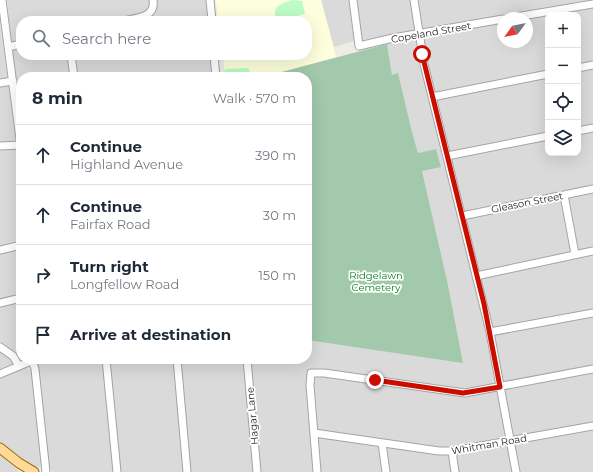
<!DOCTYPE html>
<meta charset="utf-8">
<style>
:root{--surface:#fff;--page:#f2f2f3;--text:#1f2937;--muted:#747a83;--line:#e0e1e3}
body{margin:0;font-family:Montserrat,sans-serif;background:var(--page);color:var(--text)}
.controls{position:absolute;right:12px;top:12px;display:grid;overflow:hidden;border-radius:8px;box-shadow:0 4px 16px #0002}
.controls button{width:36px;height:36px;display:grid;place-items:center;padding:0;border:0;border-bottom:1px solid var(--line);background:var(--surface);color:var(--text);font:20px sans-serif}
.compass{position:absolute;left:497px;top:12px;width:36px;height:36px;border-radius:50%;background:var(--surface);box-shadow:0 4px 16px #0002;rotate:237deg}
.stop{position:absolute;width:12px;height:12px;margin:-9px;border:3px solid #cb0d00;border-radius:50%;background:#fff}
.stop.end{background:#cb0d00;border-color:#fff;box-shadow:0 1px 4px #0008}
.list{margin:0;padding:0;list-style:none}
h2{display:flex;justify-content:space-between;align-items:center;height:52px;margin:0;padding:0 16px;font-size:17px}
h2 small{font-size:13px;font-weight:400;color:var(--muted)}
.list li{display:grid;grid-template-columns:26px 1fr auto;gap:12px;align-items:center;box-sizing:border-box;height:60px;padding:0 16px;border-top:1px solid var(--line)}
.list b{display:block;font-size:15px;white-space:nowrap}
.list p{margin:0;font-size:13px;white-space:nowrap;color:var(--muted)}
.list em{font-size:13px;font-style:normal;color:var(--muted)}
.icon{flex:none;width:22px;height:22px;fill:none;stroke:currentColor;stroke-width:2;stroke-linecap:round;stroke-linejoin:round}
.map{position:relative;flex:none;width:593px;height:472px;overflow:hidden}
.search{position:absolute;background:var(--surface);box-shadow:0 4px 16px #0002;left:16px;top:16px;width:296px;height:44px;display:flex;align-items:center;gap:10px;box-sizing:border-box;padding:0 14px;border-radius:16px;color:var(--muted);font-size:15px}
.panel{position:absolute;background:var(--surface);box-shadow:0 4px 16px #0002;left:16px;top:72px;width:296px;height:292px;border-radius:16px}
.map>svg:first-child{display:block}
.residential{fill:#dbdada;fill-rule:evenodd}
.education{fill:#fdffdc}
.cemetery{fill:#a2c9ab}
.park{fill:#bdfcc6}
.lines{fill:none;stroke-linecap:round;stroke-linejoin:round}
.minor-casing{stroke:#a4a4a4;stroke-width:9}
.major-casing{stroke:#976f00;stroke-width:11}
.minor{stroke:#fff;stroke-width:7}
.major{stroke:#ffd998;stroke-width:9}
.route{stroke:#cb0d00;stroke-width:5}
.labels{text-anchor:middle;stroke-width:3.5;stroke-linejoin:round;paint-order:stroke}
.street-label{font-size:10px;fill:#1d1d1d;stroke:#fff}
.park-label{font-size:10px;fill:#068118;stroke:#fff}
</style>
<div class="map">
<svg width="593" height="472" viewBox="0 0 593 472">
<rect width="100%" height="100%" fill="#efece3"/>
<path class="residential" d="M7 0H206L208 21H21V55H211L213 77H21V127Z
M321 0H593V472H259L249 359H307V340L463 362 448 285 422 171 436 149 418 153 412 132 398 74 392 75 387 45 388 35 351 42 334 47ZM548 15H578V153H548ZM503 18H527V42H503Z
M0 24 21 178V239L0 245Z
M21 248V357L0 343V253Z
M0 350 31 371 33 374 42 463 39 468 28 465 0 442Z
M35 359H245L255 472H53L49 467Z
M0 455 20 472H0Z"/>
<path class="education" d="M216 0H321L336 57 263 77H225L223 55H307V21H218Z"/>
<path class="cemetery" d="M387 44 392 75 398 73 412 132 418 153 436 149 441 167 422 171 448 285 463 363 307 340V77H263Z"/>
<path class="park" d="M293 0 302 1 305 14 277 21C270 7 281 3 293 0Z
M248 68 250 72 249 76 225 77 224 71 226 69Z"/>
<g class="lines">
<defs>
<path id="minor" d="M2 0 21 147
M210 0 212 21
M353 0 359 46 393 38 503 19
M414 0 424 64 490 332 516 472
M510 18 593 4
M123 21C136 18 156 18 153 0
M8 47 21 44
M71 55 74 77
M214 55 216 77
M578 68 593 65
M0 83 13 81
M432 97 548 74
M578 131 593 128
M0 146 21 145
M447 156 548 136
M564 195 575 254
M462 216 593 189
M0 250 21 245
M476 276 593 251
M0 303 21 298
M490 332 593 313
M0 347 13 356 19 366
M106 359 117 472
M177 359 187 472
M247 359 257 472
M32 360 35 369 46 472
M0 374 36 359
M314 433 439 451H452L593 426
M382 443 386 472
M452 451 455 472
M317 472 310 385 311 373H324L465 393 593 369"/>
<path id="major" d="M0 448 19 463 34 472"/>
</defs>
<use href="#minor" class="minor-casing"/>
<use href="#major" class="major-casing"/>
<use href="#minor" class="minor"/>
<use href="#major" class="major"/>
</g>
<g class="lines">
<path class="route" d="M375 380 463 393 500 387 484 304 422 54"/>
</g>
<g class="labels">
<g class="street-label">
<text transform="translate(431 32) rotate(-10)" y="4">Copeland Street</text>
<text transform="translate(527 202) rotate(-11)" y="4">Gleason Street</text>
<text transform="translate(252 416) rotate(-95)" y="4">Hagar Lane</text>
<text transform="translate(489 444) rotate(-10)" y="4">Whitman Road</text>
</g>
<g class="park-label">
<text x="376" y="279">Ridgelawn<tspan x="376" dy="12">Cemetery</tspan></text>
</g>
</g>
</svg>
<div class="controls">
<button>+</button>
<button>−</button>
<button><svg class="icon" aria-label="locate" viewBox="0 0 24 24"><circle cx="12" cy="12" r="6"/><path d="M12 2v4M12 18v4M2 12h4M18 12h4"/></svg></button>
<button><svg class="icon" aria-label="layers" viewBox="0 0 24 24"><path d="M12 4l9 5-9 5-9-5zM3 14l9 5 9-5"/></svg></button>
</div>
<svg class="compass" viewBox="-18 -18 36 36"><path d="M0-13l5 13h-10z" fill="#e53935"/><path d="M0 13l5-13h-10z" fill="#747a83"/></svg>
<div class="stop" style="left:422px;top:54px"></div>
<div class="stop end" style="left:375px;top:380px"></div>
<div class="search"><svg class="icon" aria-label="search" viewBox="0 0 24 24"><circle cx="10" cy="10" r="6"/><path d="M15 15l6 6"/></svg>Search here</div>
<section class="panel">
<h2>8 min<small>Walk · 570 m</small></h2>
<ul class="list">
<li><svg class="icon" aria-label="ahead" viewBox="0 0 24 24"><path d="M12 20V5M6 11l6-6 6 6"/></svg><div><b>Continue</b><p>Highland Avenue</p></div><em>390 m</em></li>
<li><svg class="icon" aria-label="ahead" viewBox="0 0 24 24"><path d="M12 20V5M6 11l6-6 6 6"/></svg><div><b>Continue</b><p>Fairfax Road</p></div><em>30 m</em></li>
<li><svg class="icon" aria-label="right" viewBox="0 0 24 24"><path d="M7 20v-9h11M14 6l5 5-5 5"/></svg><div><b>Turn right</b><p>Longfellow Road</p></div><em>150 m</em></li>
<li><svg class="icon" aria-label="arrive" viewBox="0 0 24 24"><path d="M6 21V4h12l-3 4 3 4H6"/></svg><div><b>Arrive at destination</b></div></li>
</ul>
</section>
</div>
